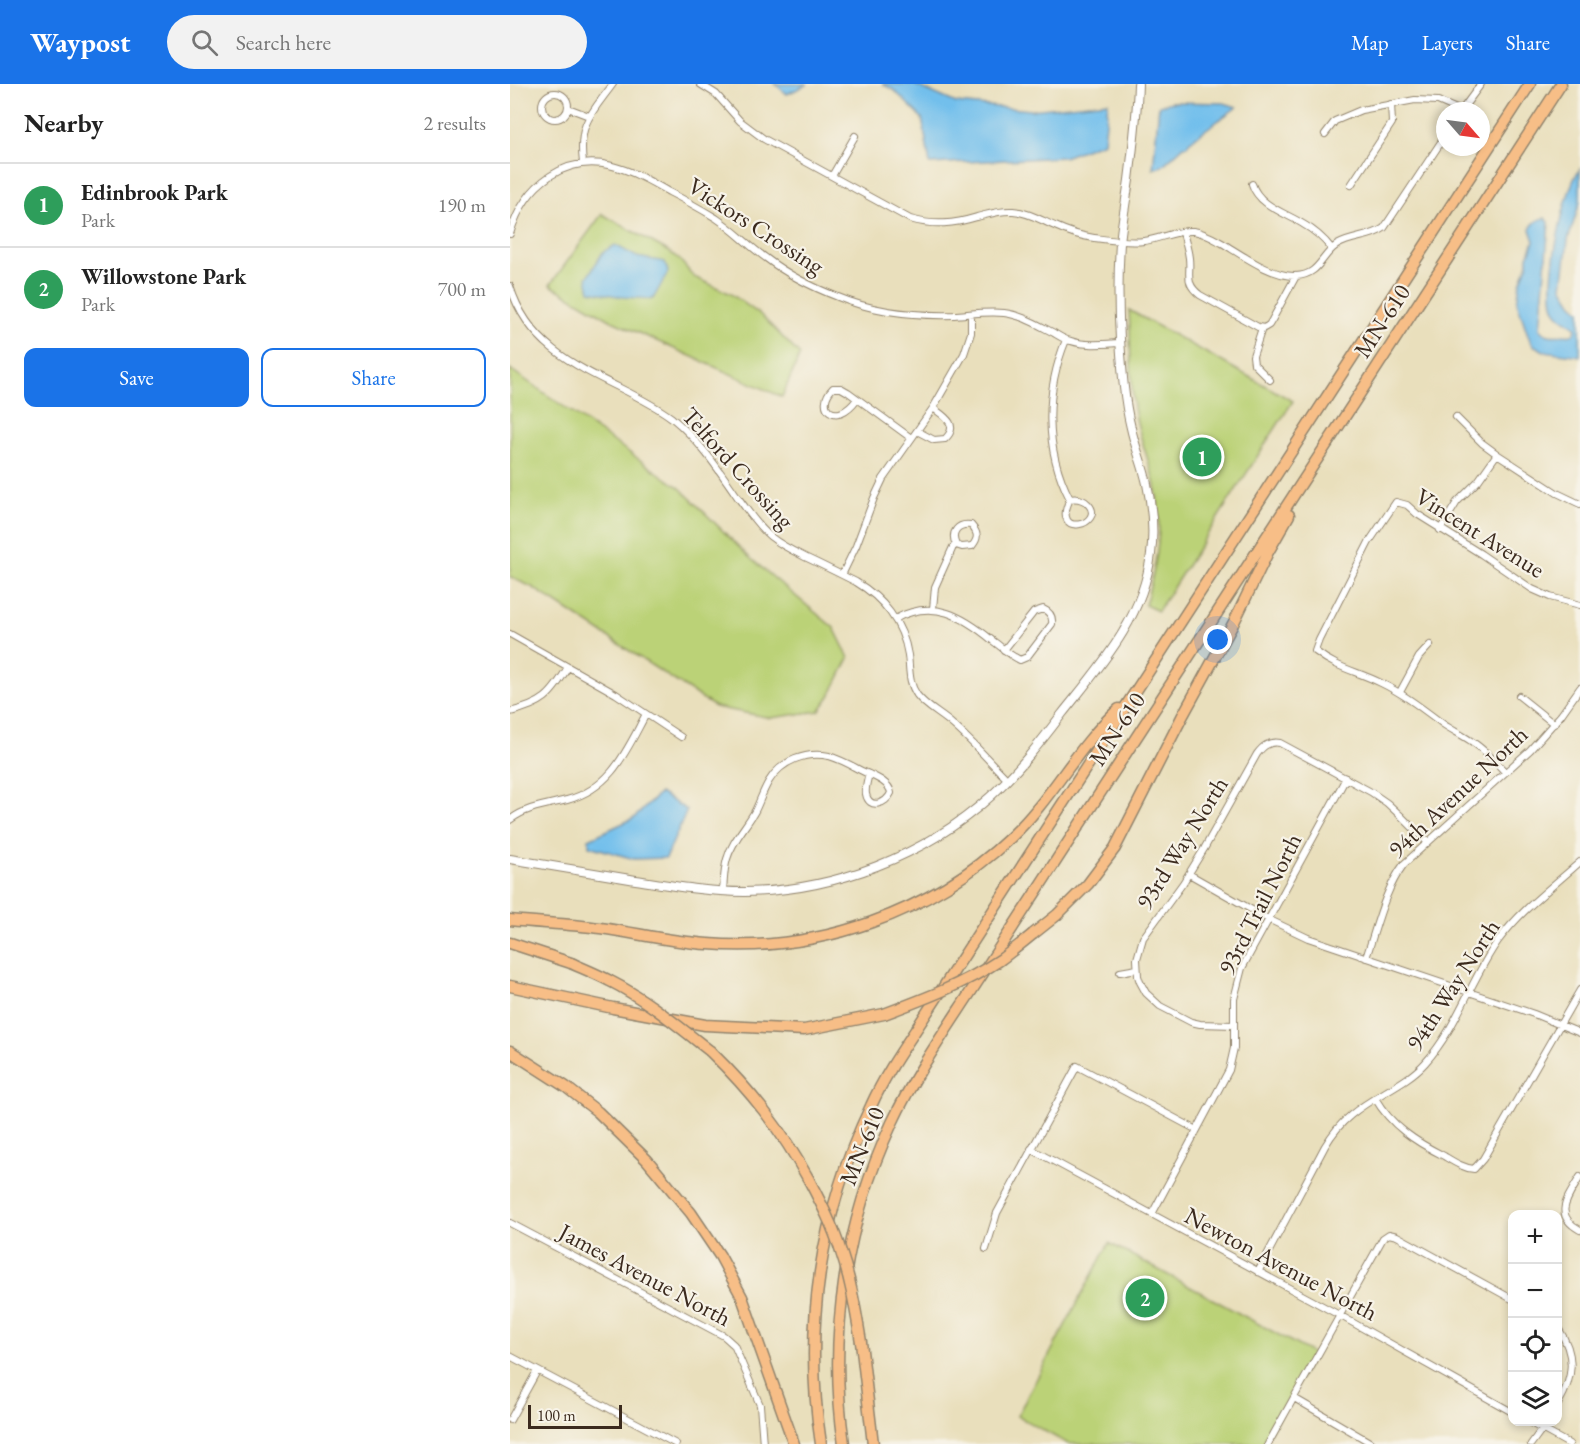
<!DOCTYPE html>
<meta charset="utf-8">
<style>
:root{--surface:#fff;--page:#f2f2f2;--text:#222;--muted:#767676;--line:#e0e0e0;--accent:#1a73e8}
body{margin:0;font-family:"EB Garamond",serif;background:var(--page);color:var(--text)}
.controls{position:absolute;right:18px;bottom:18px;display:grid;overflow:hidden;border-radius:12px;box-shadow:0 3px 9px #0003}
.controls button{width:54px;height:54px;display:grid;place-items:center;padding:0;border:0;border-bottom:2px solid var(--line);background:var(--surface);color:var(--text);font:30px sans-serif}
.compass{position:absolute;left:926px;top:18px;width:54px;height:54px;border-radius:50%;background:var(--surface);box-shadow:0 3px 9px #0003;rotate:118deg}
.scale{position:absolute;left:18px;bottom:15px;width:94px;box-sizing:border-box;padding-left:6px;border:3px solid #3b2a1e;border-top:0;font-size:16px;line-height:21px;white-space:nowrap;color:#3b2a1e;-webkit-text-stroke:4px #f7f3e8;paint-order:stroke}
.you{position:absolute;left:708px;top:556px;width:21px;height:21px;margin:-15px;border:4px solid #fff;border-radius:50%;background:#1a73e8;box-shadow:0 0 0 9px #1a73e833}
.badge{display:grid;place-items:center;width:39px;height:39px;border-radius:50%;background:var(--accent);color:#fff;font-size:20px;font-weight:700}
.pin{position:absolute;translate:-50% -50%;border:3px solid #fff;box-shadow:0 2px 6px #0006}
.list{margin:0;padding:0;list-style:none}
h2{display:flex;justify-content:space-between;align-items:center;height:78px;margin:0;padding:0 24px;font-size:26px}
h2 small{font-size:20px;font-weight:400;color:var(--muted)}
.list li{display:grid;grid-template-columns:39px 1fr auto;gap:18px;align-items:center;box-sizing:border-box;height:84px;padding:0 24px;border-top:2px solid var(--line)}
.list b{display:block;font-size:22px;white-space:nowrap}
.list p{margin:0;font-size:20px;white-space:nowrap;color:var(--muted)}
.list em{font-size:20px;font-style:normal;color:var(--muted)}
.actions{display:flex;gap:12px;padding:18px 24px}
.actions a{flex:1;padding:14px 0;border:2px solid var(--accent);border-radius:12px;text-align:center;font-size:21px;color:var(--accent)}
.actions .main{background:var(--accent);color:#fff}
.icon{flex:none;width:33px;height:33px;fill:none;stroke:currentColor;stroke-width:2;stroke-linecap:round;stroke-linejoin:round}
.map{position:relative;flex:none;width:1070px;height:1360px;overflow:hidden}
header{display:flex;align-items:center;gap:36px;box-sizing:border-box;height:84px;padding:0 30px;background:var(--accent);color:#fff}
header strong{font-size:28px}
nav{display:flex;gap:33px;margin-inline-start:auto;font-size:21px}
.search{width:420px;height:54px;background:var(--page);display:flex;align-items:center;gap:15px;box-sizing:border-box;padding:0 21px;border-radius:33px;color:var(--muted);font-size:22px}
main{display:flex}
aside{flex:1;background:var(--surface)}
.map>svg:first-child{display:block}
.green{fill:#bbd277;stroke:#7b7e4a;stroke-width:1.5}
.water{fill:#72bfec;stroke:#567485;stroke-width:1.5}
.lines{fill:none;stroke-linecap:round;stroke-linejoin:round}
.minor-casing{stroke:#92846d;stroke-width:8}
.tertiary-casing{stroke:#92846d;stroke-width:10}
.motorway-casing{stroke:#92846d;stroke-width:13}
.minor{stroke:#fff;stroke-width:6}
.tertiary{stroke:#fff;stroke-width:8}
.motorway{stroke:#f7be87;stroke-width:10}
.motorway-bridge-casing{stroke:#92846d;stroke-width:13;stroke-linecap:butt}
.motorway-bridge{stroke:#f7be87;stroke-width:10}
.labels{text-anchor:middle;stroke-width:4.5;stroke-linejoin:round;paint-order:stroke}
.street-label{font-size:24px;fill:#3b2a1e;stroke:#f7f3e8}
</style>
<header>
<strong>Waypost</strong>
<div class="search"><svg class="icon" aria-label="search" viewBox="0 0 24 24"><circle cx="10" cy="10" r="6"/><path d="M15 15l6 6"/></svg>Search here</div>
<nav><a>Map</a><a>Layers</a><a>Share</a></nav>
</header>
<main>
<aside>
<h2>Nearby<small>2 results</small></h2>
<ul class="list">
<li><span class="badge" style="background:#2e9e5b">1</span><div><b>Edinbrook Park</b><p>Park</p></div><em>190 m</em></li>
<li><span class="badge" style="background:#2e9e5b">2</span><div><b>Willowstone Park</b><p>Park</p></div><em>700 m</em></li>
</ul>
<div class="actions"><a class="main">Save</a><a>Share</a></div>
</aside>
<div class="map">
<svg width="1070" height="1360" viewBox="0 0 1070 1360">
<rect width="100%" height="100%" fill="#f7f3e8"/>
<filter id="ink" filterUnits="userSpaceOnUse"><feTurbulence type="fractalNoise" baseFrequency=".0167" numOctaves="2"/><feDisplacementMap in="SourceGraphic" scale="12" xChannelSelector="R" yChannelSelector="G"/><feConvolveMatrix kernelMatrix="1 2 1 2 8 2 1 2 1" color-interpolation-filters="sRGB"/></filter>
<filter id="wash" filterUnits="userSpaceOnUse"><feTurbulence type="fractalNoise" baseFrequency=".008" numOctaves="4" result="noise"/><feDisplacementMap in="SourceGraphic" scale="24" xChannelSelector="R" yChannelSelector="G"/><feGaussianBlur stdDeviation="1.35" result="paint"/><feColorMatrix in="noise" values="0 0 0 0 0 0 0 0 0 0 0 0 0 0 0 0 0 1.4 0 .05"/><feComposite in="paint" operator="in"/></filter>
<g filter="url(#wash)">
<rect width="100%" height="100%" fill="#e9dfbc"/>
<path class="green" d="M92 130 158 167 169 175 184 193 221 210 252 232 290 271 272 313 102 237 40 201Z
M619 226 783 317 648 527 635 521C648 477 655 435 642 390 636 367 627 346 624 323 620 293 621 257 619 226Z
M0 285 170 404 240 474 324 544 339 574 320 612 309 627 261 634 205 623 22 503 0 493Z
M599 1159 804 1270 753 1360H558L507 1332Z"/>
<path class="water" d="M265 0H298L277 10Z
M372 0H403L446 19 521 26 598 18 594 58 554 73 420 80 412 34 384 6Z
M662 18 714 19 727 23 684 54 679 58 677 62H674L652 82 643 85 649 21Z
M1070 85V118L1058 156 1052 203 1062 219 1070 227V272L1034 267 1023 261 1019 254 1007 218 1010 199 1018 179V173L1024 157 1020 145C1023 139 1028 135 1035 134L1039 138 1030 245C1036 255 1052 251 1063 250L1065 247 1066 244C1060 237 1049 235 1045 226 1034 204 1054 104 1070 85Z
M105 161 127 173 155 178 158 188 143 215 113 213 80 207 77 194 93 168Z
M150 709 177 726 156 774 124 775 79 762V755L124 734Z"/>
</g>
<g filter="url(#ink)">
<g class="lines">
<defs>
<path id="minor" d="M190 0 206 10 230 37 254 55 400 135C424 142 444 140 467 133 479 130 490 126 503 127 518 128 531 136 545 142 558 148 570 152 584 154 600 156 618 159 634 157 650 155 666 146 683 147 693 148 703 154 712 159 732 171 762 193 786 192 810 191 811 171 827 161 842 152 860 154 874 144L935 52
M32 22a13 13 0 1 1 26 0a13 13 0 1 1-26 0Z
M58 24 79 32
M815 50 825 37 851 26 905 16 928 17 951 27 971 0
M73 79C68 39 81 30 103 0
M322 92 345 52
M742 100C749 122 776 129 793 140 804 146 814 155 822 165
M841 101 882 39 881 20
M673 148C675 157 678 165 679 174 681 190 674 199 690 211L748 243 754 244 759 241 762 236 786 192
M0 150C7 126 19 106 40 92 82 65 121 86 159 108 175 116 191 125 206 134 224 146 239 162 256 174 278 191 302 203 328 213 364 228 405 232 444 231 460 230 478 227 494 229 512 231 528 241 544 249 549 252 555 256 561 257 576 262 594 260 610 259
M0 202C17 258 61 280 110 304 128 313 146 322 162 334 189 356 209 386 229 415 239 428 248 443 261 453 272 462 285 468 297 474 314 482 330 490 346 498 373 514 393 539 398 571 400 585 398 598 407 611 416 623 431 630 442 640 462 657 479 677 498 696
M752 244 743 272 744 280 760 296
M556 256C535 307 534 365 560 415 540 456 597 440 578 420 573 415 566 414 560 415
M347 315C326 344 304 323 323 304H331L338 308 401 354
M946 333 972 359 987 370 1047 409 1070 420
M407 347 424 356 435 355C450 341 434 332 423 324
M930 446 947 418 968 397 987 370
M332 491 346 462 364 414 373 395 423 324 454 270 461 249V230
M423 525 425 503 443 463 446 461 452 463 462 462C469 454 468 449 461 441 448 439 440 448 446 461
M385 535C423 514 453 532 483 557 493 564 499 571 510 576L517 573 542 540C543 533 540 528 533 525L524 528 494 566
M0 550 106 610 171 653
M890 608 909 573 920 561
M1009 612 1044 640
M0 628C33 620 41 612 58 583
M995 688C985 677 974 665 961 657 952 651 942 646 933 640 913 625 894 610 871 599 847 587 828 585 805 567L809 556 859 458 886 418 897 421 907 430 971 470 1022 505 1040 513 1070 521
M0 736C16 723 37 721 57 716 102 704 116 667 136 630
M679 790 758 835 798 854 1024 930 1070 949
M213 807C214 796 214 785 217 775 222 757 236 743 245 727 250 717 253 707 259 697 271 677 296 667 319 672 329 675 339 680 348 685 359 691 379 696 381 709 376 720 359 726 356 710 355 704 357 697 359 690
M856 874C867 842 874 807 894 780L1020 666 1051 631 1070 604
M610 888 627 885
M724 941 690 940 681 938 650 922 636 909 630 898 628 892 627 875 633 854 673 799 694 765 747 670C753 662 759 657 770 659L861 708 877 719 892 733 917 758
M865 1014C881 1042 906 1058 934 1072 944 1078 953 1084 964 1085L973 1075 1070 906
M521 1065 831 1232 1002 1328
M1070 1093C1058 1114 1042 1131 1070 1146
M642 1130 719 986 724 964V915L732 884 836 694
M0 1139 214 1252 224 1261 250 1321 253 1360
M476 1165 487 1129 567 982 687 1046
M748 1188 815 1062C822 1050 830 1040 841 1031 864 1011 895 1001 915 979 947 944 961 895 988 857 1010 827 1042 803 1070 778
M1048 1244C1066 1271 1064 1293 1048 1320
M0 1272 166 1360
M784 1314 863 1360
M0 1336 27 1287
M1019 1338 1059 1360
M758 1360 873 1154 879 1150 887 1152 1002 1215
M1021 1360 1037 1338"/>
<path id="tertiary" d="M0 775C40 782 80 788 120 795 158 801 196 808 235 808 324 807 415 772 481 712 508 687 530 659 552 630 591 581 633 535 641 470 644 447 642 423 637 400 633 381 625 363 621 344 614 316 612 285 610 255 608 223 608 191 610 159 612 138 616 117 619 96 623 64 627 32 628 0"/>
<path id="motorway" d="M0 836C30 839 60 840 90 844 126 849 162 858 198 860 309 869 421 829 501 753 542 715 567 662 609 625
M523 850 547 831 578 800 605 764 672 633 723 540 758 468 779 431
M0 859 61 879
M0 902 103 924 195 941 294 946 374 930
M0 967 56 1003 88 1028 137 1076 181 1129 210 1172 232 1213 284 1360
M200 967C241 1007 271 1045 299 1096
M351 1258 363 1360
M311 1360C293 1244 310 1128 361 1022 373 995 389 971 405 947L1020 0
M334 1360C318 1251 335 1139 382 1039 404 992 434 949 462 906L1051 0"/>
</defs>
<use href="#minor" class="minor-casing"/>
<use href="#tertiary" class="tertiary-casing"/>
<use href="#motorway" class="motorway-casing"/>
<use href="#minor" class="minor"/>
<use href="#tertiary" class="tertiary"/>
<use href="#motorway" class="motorway"/>
<defs>
<path id="motorway-bridge" d="M61 879C74 885 87 890 100 897 136 915 168 942 200 967
M374 930C414 915 454 900 490 876 501 868 512 859 523 850
M299 1096C311 1119 323 1142 331 1168 341 1197 346 1228 351 1258"/>
</defs>
<use href="#motorway-bridge" class="motorway-bridge-casing"/>
<use href="#motorway-bridge" class="motorway-bridge"/>
</g>
</g>
<g class="labels">
<g class="street-label">
<text transform="translate(246 142) rotate(33)" y="8">Vickors Crossing</text>
<text transform="translate(872 237) rotate(-57)" y="8">MN-610</text>
<text transform="translate(228 384) rotate(48)" y="8">Telford Crossing</text>
<text transform="translate(970 449) rotate(32)" y="8">Vincent Avenue</text>
<text transform="translate(607 645) rotate(-57)" y="8">MN-610</text>
<text transform="translate(948 708) rotate(-43)" y="8">94th Avenue North</text>
<text transform="translate(672 759) rotate(-58)" y="8">93rd Way North</text>
<text transform="translate(750 820) rotate(-63)" y="8">93rd Trail North</text>
<text transform="translate(943 901) rotate(-57)" y="8">94th Way North</text>
<text transform="translate(352 1062) rotate(-68)" y="8">MN-610</text>
<text transform="translate(771 1180) rotate(28)" y="8">Newton Avenue North</text>
<text transform="translate(135 1191) rotate(28)" y="8">James Avenue North</text>
</g>
</g>
</svg>
<div class="controls">
<button>+</button>
<button>−</button>
<button><svg class="icon" aria-label="locate" viewBox="0 0 24 24"><circle cx="12" cy="12" r="6"/><path d="M12 2v4M12 18v4M2 12h4M18 12h4"/></svg></button>
<button><svg class="icon" aria-label="layers" viewBox="0 0 24 24"><path d="M12 4l9 5-9 5-9-5zM3 14l9 5 9-5"/></svg></button>
</div>
<svg class="compass" viewBox="-18 -18 36 36"><path d="M0-13l5 13h-10z" fill="#e53935"/><path d="M0 13l5-13h-10z" fill="#767676"/></svg>
<div class="scale">100 m</div>
<div class="you"></div>
<div class="pin badge" style="left:692px;top:373px;background:#2e9e5b">1</div>
<div class="pin badge" style="left:635px;top:1214px;background:#2e9e5b">2</div>
</div>
</main>
